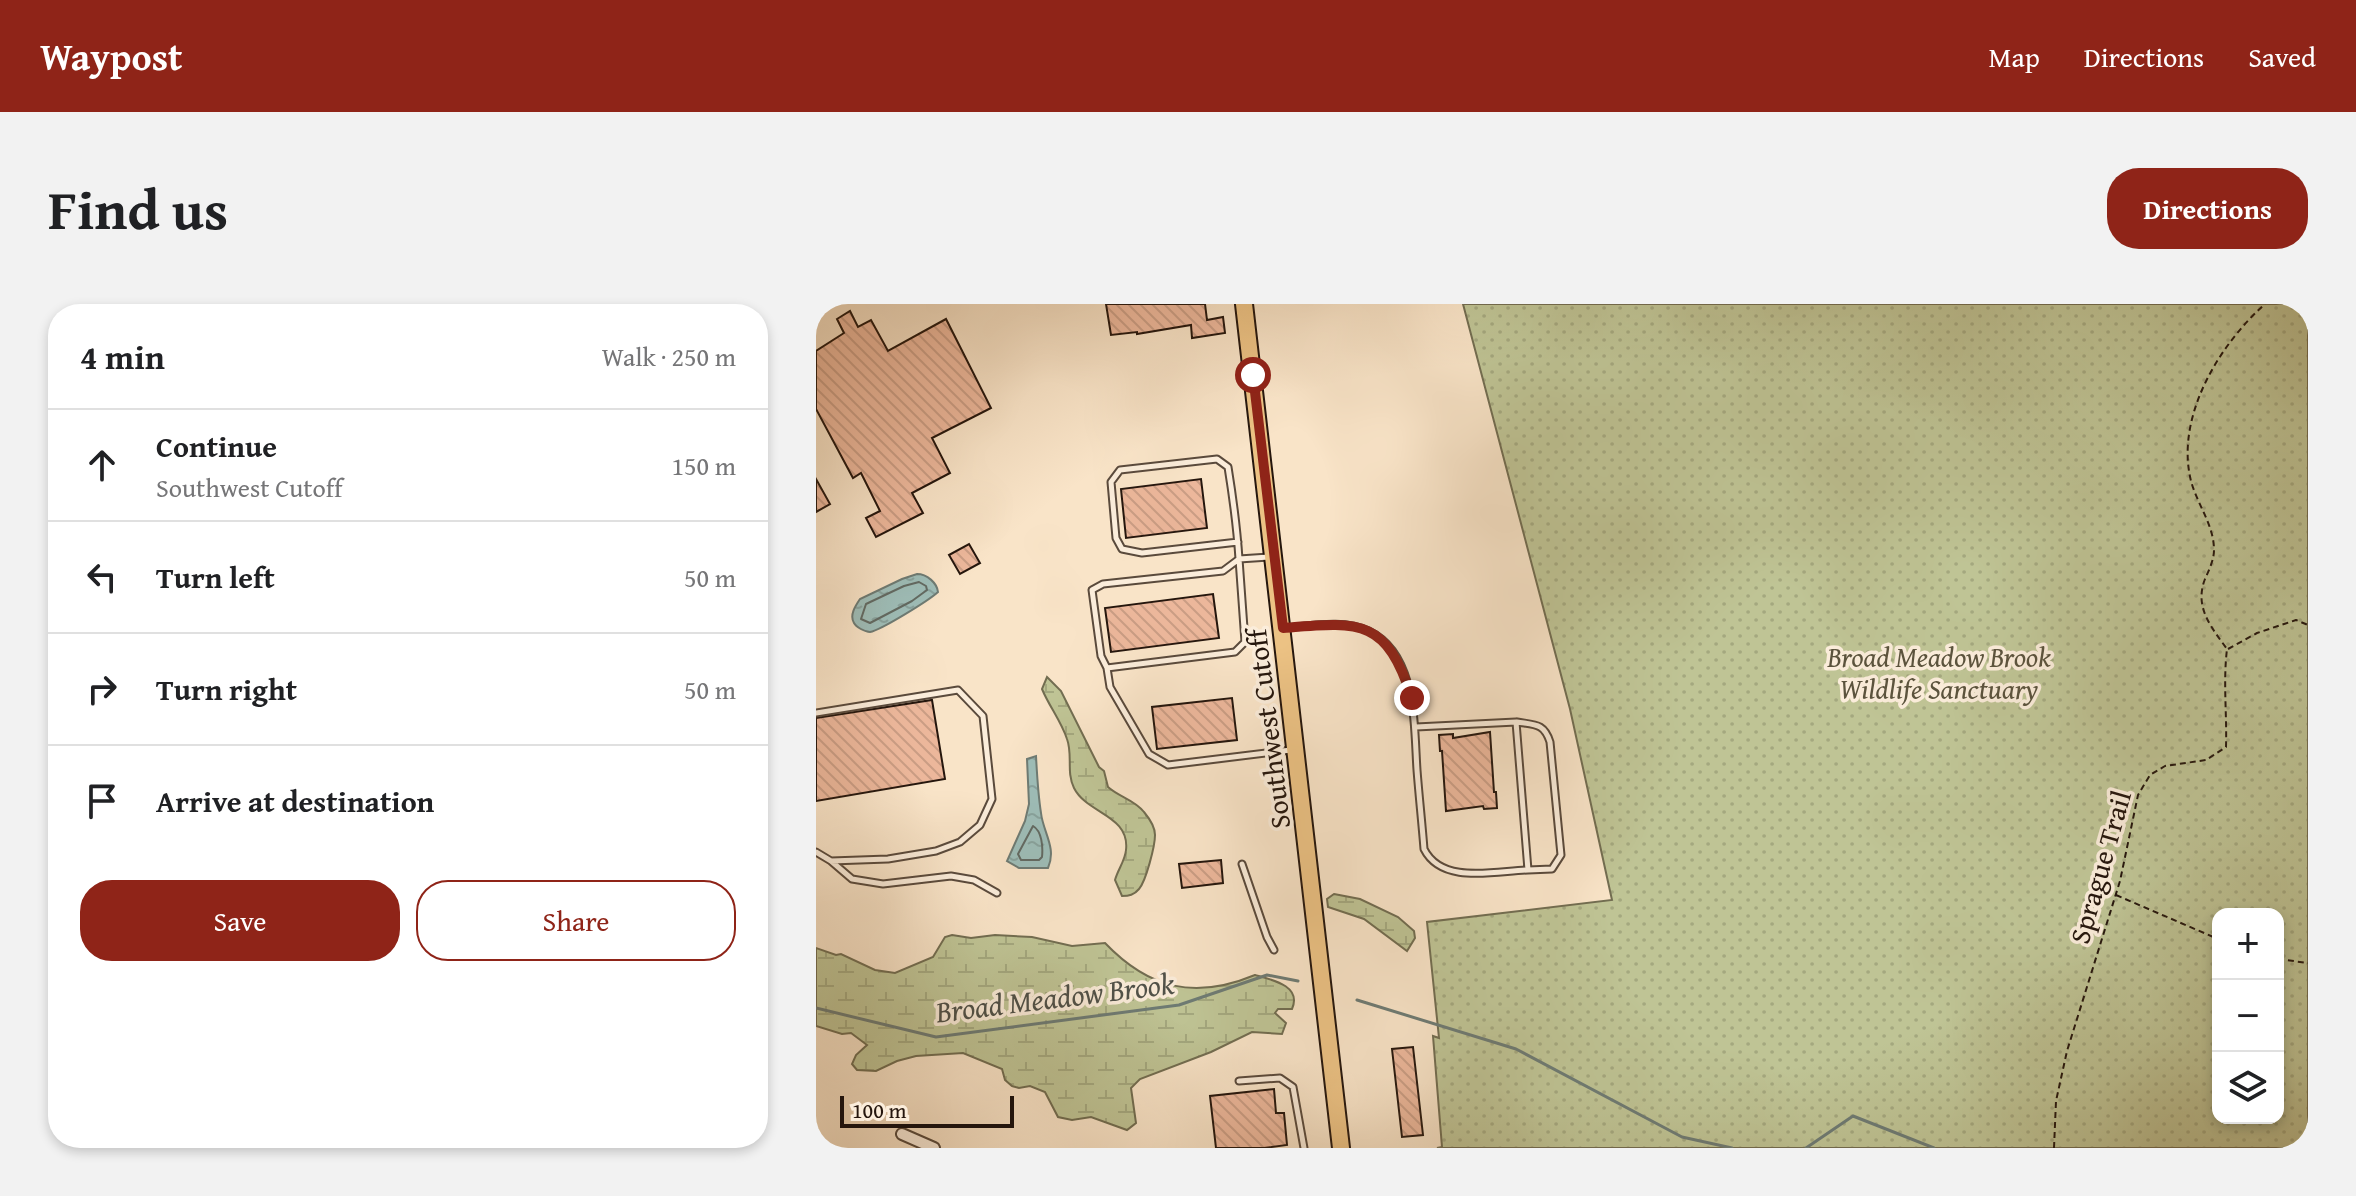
<!DOCTYPE html>
<meta charset="utf-8">
<style>
:root{--surface:#fff;--page:#f2f2f2;--text:#202124;--muted:#757577;--line:#e0e0e0;--accent:#8f2418}
body{margin:0;font-family:"Gentium Book Plus",serif;background:var(--page);color:var(--text)}
.controls{position:absolute;right:24px;bottom:24px;display:grid;overflow:hidden;border-radius:16px;box-shadow:0 4px 12px #0003}
.controls button{width:72px;height:72px;display:grid;place-items:center;padding:0;border:0;border-bottom:2px solid var(--line);background:var(--surface);color:var(--text);font:40px sans-serif}
.scale{position:absolute;left:24px;bottom:20px;width:174px;box-sizing:border-box;padding-left:8px;border:4px solid #25160d;border-top:0;font-size:22px;line-height:28px;white-space:nowrap;color:#25160d;-webkit-text-stroke:6px #fbeddb;paint-order:stroke}
.stop{position:absolute;width:24px;height:24px;margin:-18px;border:6px solid #8f2418;border-radius:50%;background:#fff}
.stop.end{background:#8f2418;border-color:#fff;box-shadow:0 2px 8px #0008}
.list{margin:0;padding:0;list-style:none}
h2{display:flex;justify-content:space-between;align-items:center;height:104px;margin:0;padding:0 32px;font-size:34px}
h2 small{font-size:26px;font-weight:400;color:var(--muted)}
.list li{display:grid;grid-template-columns:52px 1fr auto;gap:24px;align-items:center;box-sizing:border-box;height:112px;padding:0 32px;border-top:2px solid var(--line)}
.list b{display:block;font-size:30px;white-space:nowrap}
.list p{margin:0;font-size:26px;white-space:nowrap;color:var(--muted)}
.list em{font-size:26px;font-style:normal;color:var(--muted)}
.actions{display:flex;gap:16px;padding:24px 32px}
.actions a{flex:1;padding:18px 0;border:2px solid var(--accent);border-radius:32px;text-align:center;font-size:28px;color:var(--accent)}
.actions .main{background:var(--accent);color:#fff}
.icon{flex:none;width:44px;height:44px;fill:none;stroke:currentColor;stroke-width:2;stroke-linecap:round;stroke-linejoin:round}
.map{position:relative;flex:none;width:1492px;height:844px;overflow:hidden;border-radius:32px}
header{display:flex;align-items:center;gap:48px;box-sizing:border-box;height:112px;padding:0 40px;background:var(--accent);color:#fff}
header strong{font-size:38px}
nav{display:flex;gap:44px;margin-inline-start:auto;font-size:28px}
.intro{display:flex;align-items:center;justify-content:space-between;box-sizing:border-box;height:192px;padding:0 48px}
h1{margin:0;font-size:56px}
.button{padding:20px 36px;border-radius:32px;background:var(--accent);color:#fff;font-size:28px;font-weight:700}
main{display:flex;gap:48px;padding:0 48px}
aside{flex:1;background:var(--surface);border-radius:32px;box-shadow:0 4px 12px #0003}
.map>svg:first-child{display:block}
.wetland{fill:url(#wetland-marsh);stroke:#726d51;stroke-width:2}
.park{fill:url(#park-dots);stroke:#726d51;stroke-width:2;fill-rule:evenodd}
.water{fill:url(#water-ripples);stroke:#6e7b74;stroke-width:2}
.lines{fill:none;stroke-linecap:round;stroke-linejoin:round}
.shore{stroke:#626a63;stroke-width:2}
.stream{stroke:#6e7b74;stroke-width:3}
.building{fill:url(#building-back-hatch);stroke:#25160d;stroke-width:2}
.lane-casing{stroke:#5a4a3c;stroke-width:9}
.street-casing{stroke:#5a4a3c;stroke-width:14}
.primary-casing{stroke:#25160d;stroke-width:20}
.path{stroke:#25160d;stroke-width:2;stroke-dasharray:6 4;stroke-linecap:butt}
.lane{stroke:#fbeddb;stroke-width:5}
.street{stroke:#fbeddb;stroke-width:10}
.primary{stroke:#ecc284;stroke-width:16}
.route{stroke:#8f2418;stroke-width:10}
.labels{text-anchor:middle;stroke-width:7;stroke-linejoin:round;paint-order:stroke}
.park-label{font-size:28px;font-style:italic;fill:#5b533d;stroke:#fbeddb}
.street-label{font-size:28px;fill:#25160d;stroke:#fbeddb}
.water-label{font-size:30px;font-style:italic;fill:#4f5149;stroke:#fbeddb}
</style>
<header>
<strong>Waypost</strong>
<nav><a>Map</a><a>Directions</a><a>Saved</a></nav>
</header>
<div class="intro"><h1>Find us</h1><a class="button">Directions</a></div>
<main>
<aside>
<h2>4 min<small>Walk · 250 m</small></h2>
<ul class="list">
<li><svg class="icon" aria-label="ahead" viewBox="0 0 24 24"><path d="M12 20V5M6 11l6-6 6 6"/></svg><div><b>Continue</b><p>Southwest Cutoff</p></div><em>150 m</em></li>
<li><svg class="icon" aria-label="left" viewBox="0 0 24 24"><path d="M17 20v-9H6M10 6l-5 5 5 5"/></svg><div><b>Turn left</b></div><em>50 m</em></li>
<li><svg class="icon" aria-label="right" viewBox="0 0 24 24"><path d="M7 20v-9h11M14 6l5 5-5 5"/></svg><div><b>Turn right</b></div><em>50 m</em></li>
<li><svg class="icon" aria-label="arrive" viewBox="0 0 24 24"><path d="M6 21V4h12l-3 4 3 4H6"/></svg><div><b>Arrive at destination</b></div></li>
</ul>
<div class="actions"><a class="main">Save</a><a>Share</a></div>
</aside>
<div class="map">
<svg width="1492" height="844" viewBox="0 0 1492 844">
<defs>
<pattern id="wetland-marsh" width="20" height="14" patternUnits="userSpaceOnUse" patternTransform="scale(2)"><rect width="20" height="14" fill="#bfc495"/><path d="M1 5h8M5 5V1M11 12h8M15 12V8" fill="none" stroke="#a4a87f"/></pattern>
<pattern id="park-dots" width="8" height="8" patternUnits="userSpaceOnUse" patternTransform="scale(2)"><rect width="8" height="8" fill="#bfc495"/><path d="M2 2h.1M6 6h.1" fill="none" stroke="#a4a87f" stroke-width="1.8" stroke-linecap="round"/></pattern>
<pattern id="water-ripples" width="26" height="14" patternUnits="userSpaceOnUse" patternTransform="scale(2)"><rect width="26" height="14" fill="#9ebeb9"/><path d="M2 4q2-2 4 0t4 0M15 11q2-2 4 0t4 0" fill="none" stroke="#88a39e"/></pattern>
<pattern id="building-back-hatch" width="6" height="6" patternUnits="userSpaceOnUse" patternTransform="scale(2)"><rect width="6" height="6" fill="#ecb79b"/><path d="M-1 5l2 2M0 0l6 6M5-1l2 2" fill="none" stroke="#ca9d84"/></pattern>
</defs>
<rect width="100%" height="100%" fill="#f9e4c8"/>
<filter id="stains"><feTurbulence type="fractalNoise" baseFrequency=".0025" numOctaves="4"/><feColorMatrix values="0 0 0 0 .2 0 0 0 0 .09 0 0 0 0 .02 0 0 0 .5 -.17"/></filter>
<radialGradient id="worn" r=".72"><stop offset=".6" stop-color="#630" stop-opacity="0"/><stop offset="1" stop-color="#630" stop-opacity=".3"/></radialGradient>
<path class="wetland" d="M231 373 245 387 283 463 288 467 292 483C303 493 319 496 328 508 333 514 339 523 339 531 339 542 330 577 323 585 318 591 313 592 306 592L299 576C302 565 309 557 310 546 314 511 271 510 258 484 250 468 257 451 251 435 245 417 233 402 226 385Z
M518 590 544 595 582 613 598 627 599 634 591 647 548 615 512 603 511 595Z
M136 631 155 634 179 631 216 633 256 642 289 639C333 685 379 696 439 671 457 676 486 682 476 705H462L459 709 470 719 466 730 436 728 395 748 324 775 315 784 320 819 311 826 275 813 256 816 242 813 229 788 214 782 203 784 196 782 189 776 186 765 147 749 100 752 81 757 60 767 41 766 36 760 40 751 51 741 35 729 26 730 0 722V644L20 651 25 650 59 666 79 669 117 653 129 633Z"/>
<path class="park" d="M647 0H1492V844H621L626 843 617 732 623 734 611 618 796 596 754 405ZM1402 610H1462V814H1402Z"/>
<path class="water" d="M101 270C111 270 121 279 122 288 112 297 65 326 54 328 49 328 40 323 38 319 33 311 40 301 44 295L86 275Z
M220 452C221 471 222 490 225 509 227 528 241 544 232 564H203L191 557 209 517 213 500 211 455Z"/>
<g class="lines">
<path class="shore" d="M103 278 110 282 111 286 96 297 54 319 45 315 50 300 88 282Z
M217 522C226 527 227 543 226 553L223 556H205L202 550Z"/>
<path class="stream" d="M541 696 700 745 866 833 916 844
M0 704 120 733 363 701 451 671 482 677
M990 844 1037 812 1118 844"/>
</g>
<path class="building" d="M290 0H389L391 16 407 13 409 29 376 34 375 21 321 30V28L295 31Z
M34 7 42 23 55 16 72 47 130 15 175 104 116 134 134 169 96 189 107 209 60 233 50 214 64 207 45 169 37 174 0 105V47L28 29 21 15Z
M0 175 14 200 0 208Z
M385 175 391 224 310 234 305 185Z
M153 240 164 259 144 270 133 251Z
M397 290 403 334 295 348 289 304Z
M416 394 421 436 341 445 336 403Z
M116 396 129 475 0 497V414Z
M674 428 678 488H680L681 504 668 505 667 502 630 507 626 447H624L623 431 637 430V434Z
M405 556 407 579 366 584 363 560Z
M597 743 607 831 586 833 576 745Z
M458 785 460 809H468L471 841 448 844H400L394 792Z"/>
<g class="lines">
<defs>
<path id="lane" d="M422 238 326 249 306 245 300 234 295 178 304 166 401 155 412 163C417 194 421 224 423 255L407 267 287 280 276 286 285 352 291 364 419 348 429 338 423 255 453 253
M468 324C495 322 527 315 553 327 601 350 598 422 601 466 603 492 606 519 608 545 626 581 679 567 712 566L700 418 600 423
M291 364 294 383 333 450 352 461 475 446
M0 409 142 386 167 412 176 495 164 521 144 538 120 547 72 555 15 557
M701 418C719 421 728 419 734 438L745 551 736 565 712 566
M0 548 15 557 36 575 67 580 135 572 158 576 181 589
M426 560 451 633 458 646
M423 777 464 774 477 783 488 844"/>
<path id="street" d="M86 830 118 844"/>
<path id="primary" d="M428 0 525 844"/>
</defs>
<use href="#lane" class="lane-casing"/>
<use href="#street" class="street-casing"/>
<use href="#primary" class="primary-casing"/>
<path class="path" d="M1488 0 1492 1
M1412 345 1441 329 1480 316 1492 321
M1300 591 1402 635
M1462 655 1492 659
M1238 844 1240 797 1251 747 1304 577 1322 491 1334 471 1349 462 1390 456 1410 443C1411 410 1407 378 1411 345 1395 323 1378 303 1389 275 1393 266 1398 256 1398 246 1398 221 1381 200 1375 177 1359 113 1403 41 1449 0"/>
<use href="#lane" class="lane"/>
<use href="#street" class="street"/>
<use href="#primary" class="primary"/>
</g>
<g class="lines">
<path class="route" d="M437 71 467 324C543 318 570 313 596 394"/>
</g>
<g class="labels">
<g class="park-label">
<text x="1123" y="363">Broad Meadow Brook<tspan x="1123" dy="32">Wildlife Sanctuary</tspan></text>
</g>
<g class="street-label">
<text transform="translate(452 425) rotate(-97)" y="10">Southwest Cutoff</text>
<text transform="translate(1284 563) rotate(-74)" y="10">Sprague Trail</text>
</g>
<g class="water-label">
<text transform="translate(239 694) rotate(-7)" y="10">Broad Meadow Brook</text>
</g>
</g>
<rect width="100%" height="100%" filter="url(#stains)"/>
<rect width="100%" height="100%" fill="url(#worn)"/>
</svg>
<div class="controls">
<button>+</button>
<button>−</button>
<button><svg class="icon" aria-label="layers" viewBox="0 0 24 24"><path d="M12 4l9 5-9 5-9-5zM3 14l9 5 9-5"/></svg></button>
</div>
<div class="scale">100 m</div>
<div class="stop" style="left:437px;top:71px"></div>
<div class="stop end" style="left:596px;top:394px"></div>
</div>
</main>
